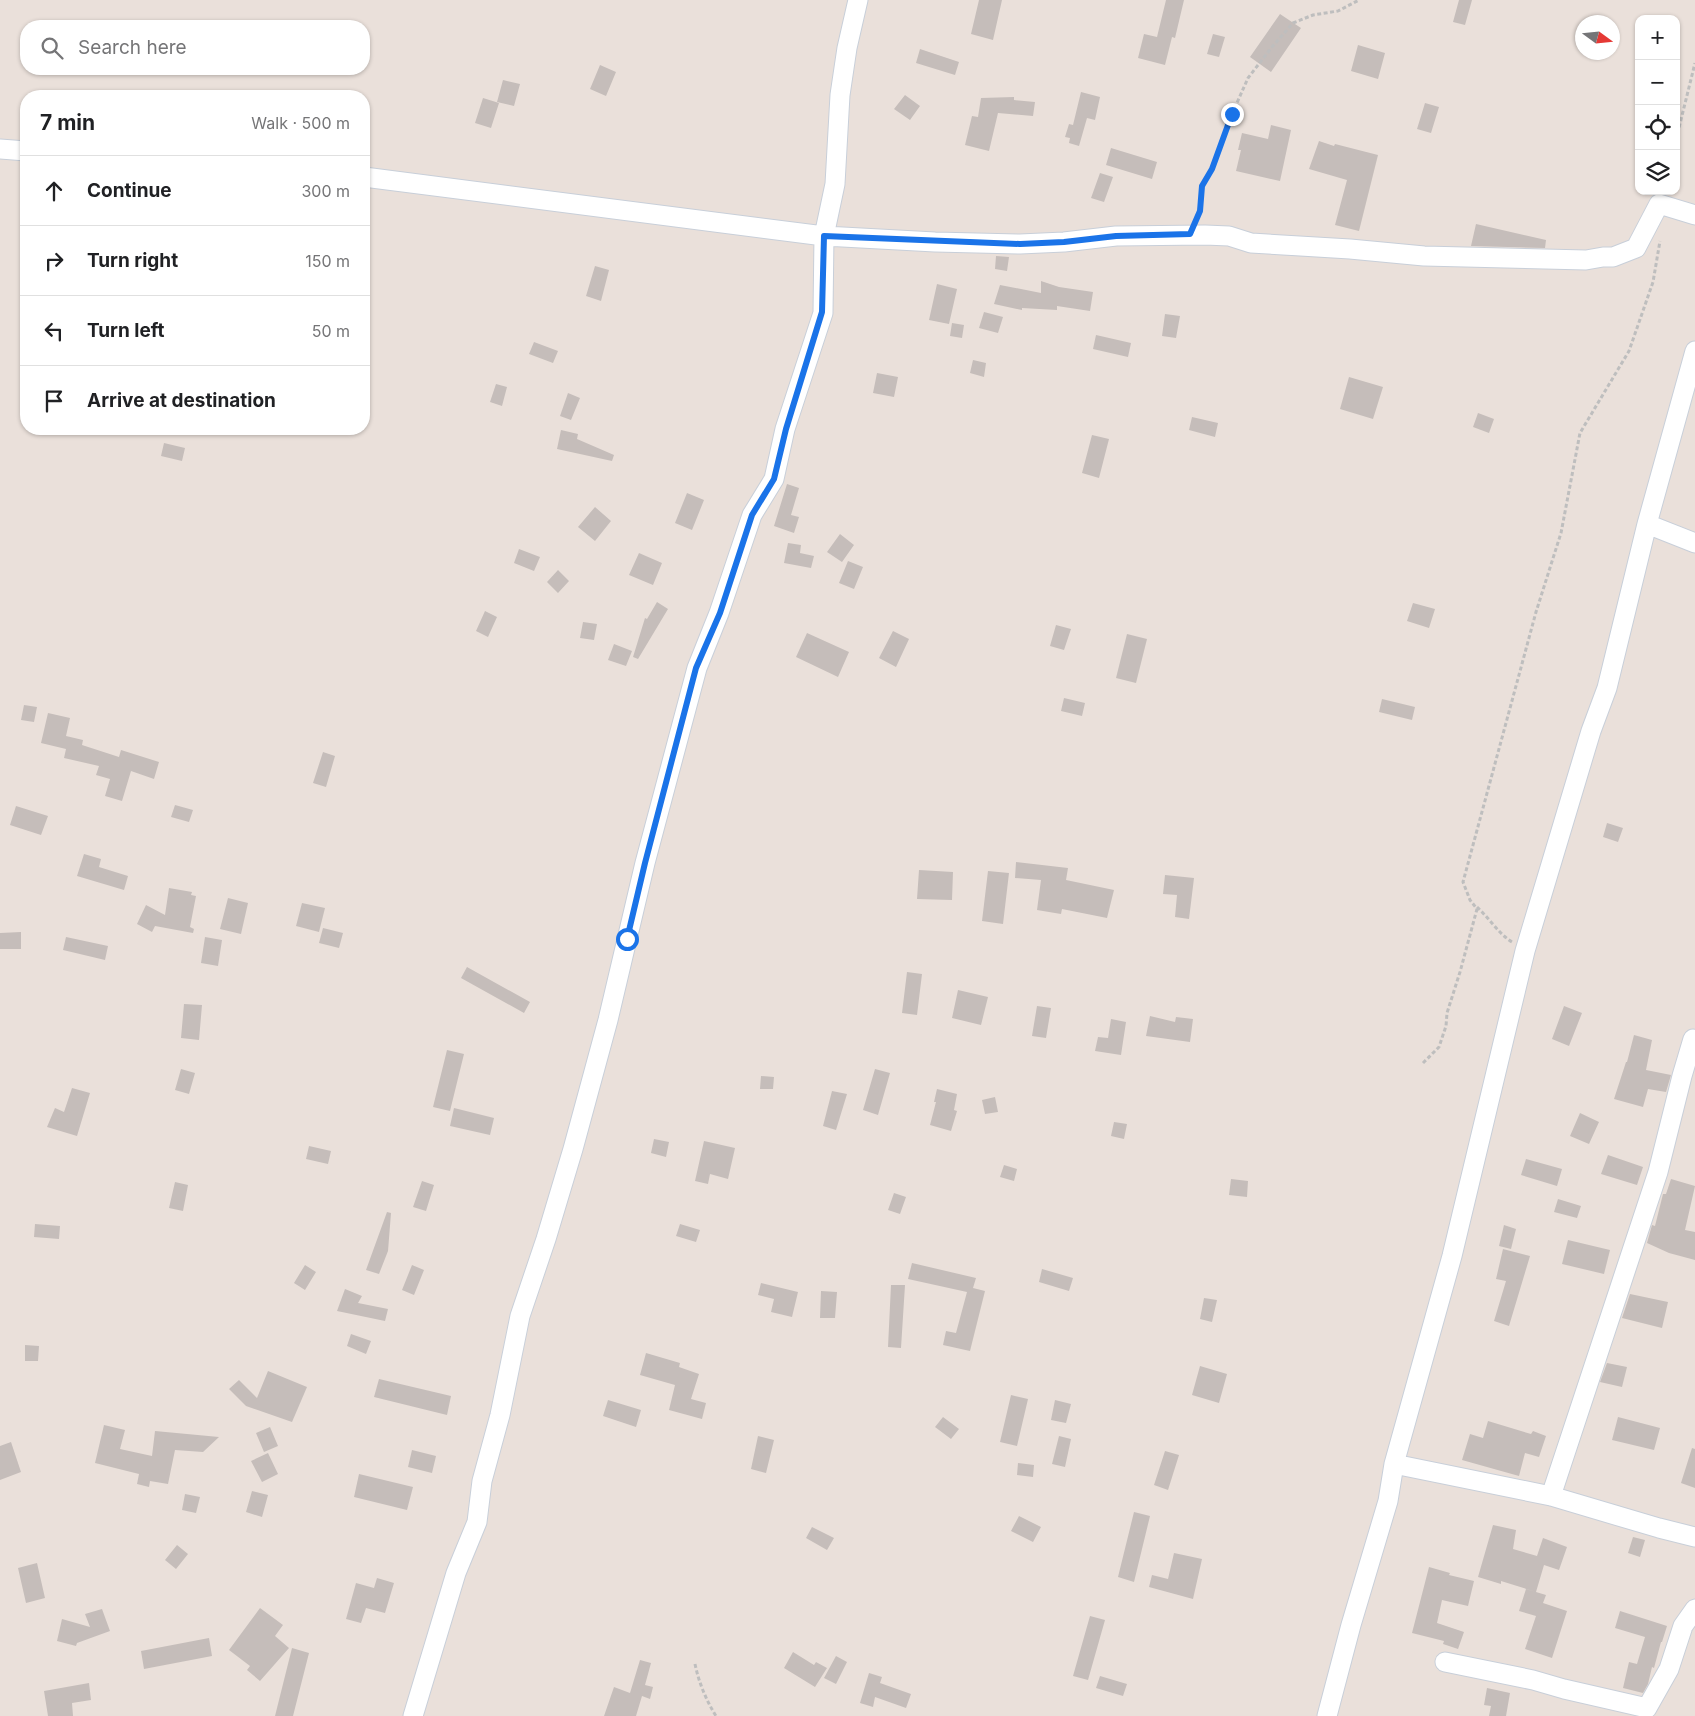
<!DOCTYPE html>
<meta charset="utf-8">
<style>
:root{--surface:#fff;--page:#f2f2f2;--text:#202124;--muted:#757577;--line:#e0e0e0}
body{margin:0;font-family:Inter,sans-serif;background:var(--page);color:var(--text)}
.controls{position:absolute;right:15px;top:15px;display:grid;overflow:hidden;border-radius:10px;box-shadow:0 1px 4px #0004}
.controls button{width:45px;height:45px;display:grid;place-items:center;padding:0;border:0;border-bottom:1px solid var(--line);background:var(--surface);color:var(--text);font:25px sans-serif}
.compass{position:absolute;left:1575px;top:15px;width:45px;height:45px;border-radius:50%;background:var(--surface);box-shadow:0 1px 4px #0004;rotate:105deg}
.stop{position:absolute;width:15px;height:15px;margin:-11px;border:4px solid #1a73e8;border-radius:50%;background:#fff}
.stop.end{background:#1a73e8;border-color:#fff;box-shadow:0 1px 5px #0008}
.list{margin:0;padding:0;list-style:none}
h2{display:flex;justify-content:space-between;align-items:center;height:65px;margin:0;padding:0 20px;font-size:21px}
h2 small{font-size:16px;font-weight:400;color:var(--muted)}
.list li{display:grid;grid-template-columns:32px 1fr auto;gap:15px;align-items:center;box-sizing:border-box;height:70px;padding:0 20px;border-top:1px solid var(--line)}
.list b{display:block;font-size:19px;white-space:nowrap}
.list em{font-size:16px;font-style:normal;color:var(--muted)}
.icon{flex:none;width:28px;height:28px;fill:none;stroke:currentColor;stroke-width:2;stroke-linecap:round;stroke-linejoin:round}
.map{position:relative;flex:none;width:1695px;height:1716px;overflow:hidden}
.search{position:absolute;background:var(--surface);box-shadow:0 1px 4px #0004;left:20px;top:20px;width:350px;height:55px;display:flex;align-items:center;gap:12px;box-sizing:border-box;padding:0 18px;border-radius:20px;color:var(--muted);font-size:19px}
.panel{position:absolute;background:var(--surface);box-shadow:0 1px 4px #0004;left:20px;top:90px;width:350px;height:345px;border-radius:20px}
.map>svg:first-child{display:block}
.building{fill:#c5bdba}
.lines{fill:none;stroke-linecap:round;stroke-linejoin:round}
.street-casing{stroke:#c8cfd9;stroke-width:21}
.path{stroke:#bebebe;stroke-width:3;stroke-dasharray:4 2.5;stroke-linecap:butt}
.street{stroke:#fff;stroke-width:19}
.route{stroke:#1a73e8;stroke-width:6}
</style>
<div class="map">
<svg width="1695" height="1716" viewBox="0 0 1695 1716">
<rect width="100%" height="100%" fill="#eae0da"/>
<path class="building" d="M979 0H1002L993 40 971 34Z
M1166 0H1184L1175 38 1172 37 1165 65 1138 58 1144 34 1157 37Z
M1459 0H1472L1465 25 1453 22Z
M1280 14 1301 28 1271 72 1250 57Z
M1213 34 1225 37 1219 57 1207 54Z
M1358 45 1385 53 1378 79 1351 71Z
M920 49 959 62 955 75 916 63Z
M600 65 616 72 606 96 590 89Z
M503 80 520 84 514 106 497 102Z
M1081 92 1100 97 1095 120 1087 118 1079 146 1069 143 1070 138 1065 137 1069 124 1073 125Z
M905 95 920 106 910 120 894 109Z
M1014 97V100L1035 102 1033 116 998 113 989 151 965 145 972 116 978 117 981 98Z
M483 98 499 103 491 128 475 123Z
M1425 103 1439 107 1431 133 1417 129Z
M1271 125 1291 130 1280 181 1236 171 1241 150H1238L1242 133 1268 139Z
M1319 141 1334 146 1335 144 1378 155 1359 231 1335 225 1347 180 1309 169Z
M1111 148 1157 162 1152 179 1106 165Z
M1100 173 1113 177 1104 202 1091 198Z
M1476 224 1546 240 1545 248 1471 246Z
M996 256 1009 257 1007 271 995 269Z
M595 266 609 270 601 301 586 296Z
M1041 281 1059 287 1093 292 1090 311 1057 306V310L1022 308V310L994 304 1000 285 1041 293Z
M937 284 957 289 949 324 929 320Z
M984 312 1003 317 998 333 979 328Z
M1165 314 1180 316 1176 338 1162 336Z
M952 323 964 325 962 338 950 336Z
M1096 335 1131 343 1128 357 1093 349Z
M534 342 558 351 553 363 529 354Z
M973 360 986 363 984 377 970 373Z
M877 373 898 377 894 397 873 393Z
M1349 377 1383 387 1373 419 1340 409Z
M496 384 507 387 502 406 490 402Z
M568 393 580 398 571 420 560 416Z
M1478 413 1494 419 1489 433 1473 427Z
M1192 417 1218 423 1215 437 1189 430Z
M561 430 578 434 577 439 614 455 612 461 557 449Z
M1092 435 1109 439 1099 478 1082 473Z
M164 443 185 448 182 461 161 456Z
M787 484 799 488 791 515 799 517 794 533 774 526Z
M687 493 704 500 692 530 675 523Z
M595 507 611 521 595 541 578 527Z
M840 534 854 545 842 562 827 552Z
M788 543 801 545 800 553 814 556 811 568 784 563Z
M519 549 540 557 534 571 514 563Z
M639 553 662 563 653 585 629 575Z
M848 561 863 567 854 589 839 583Z
M558 570 569 581 558 593 547 582Z
M657 602 668 609 638 659 633 657 645 618 647 619Z
M1413 603 1435 609 1429 628 1407 621Z
M485 611 497 617 488 637 476 631Z
M583 622 597 624 594 640 580 638Z
M1056 625 1071 629 1064 650 1050 646Z
M893 631 909 639 896 667 879 658Z
M807 633 849 652 838 677 796 657Z
M1127 634 1147 639 1136 683 1116 678Z
M614 644 632 651 626 666 608 660Z
M1064 698 1085 703 1082 716 1061 711Z
M1382 699 1415 707 1412 720 1379 712Z
M24 705 37 707 34 722 21 720Z
M48 713 70 718 66 736 83 740 82 745 119 757 121 750 159 762 154 779 131 771 122 801 105 796 110 779 96 775 99 766 64 758 66 749 41 743Z
M323 752 335 756 326 787 313 783Z
M175 805 193 810 189 822 171 817Z
M16 806 48 816 41 835 10 825Z
M1607 823 1623 828 1618 842 1603 837Z
M84 854 101 859 99 867 128 876 124 890 77 876Z
M1016 862 1068 868 1066 880 1114 890 1107 918 1062 909 1061 914 1037 910 1041 880 1015 878Z
M919 870 953 872 952 900 917 899Z
M988 871 1009 873 1003 924 982 921Z
M1165 875 1194 878 1189 919 1175 917 1177 895 1163 894Z
M169 888 192 892 191 895 196 896 190 927 194 929 193 933 155 926 152 932 137 924 146 905 165 915Z
M228 898 248 903 241 934 220 929Z
M302 903 325 908 319 932 296 926Z
M323 928 343 933 339 948 319 943Z
M21 932V949H0V933Z
M66 937 108 946 105 960 63 950Z
M205 937 222 940 218 966 201 963Z
M467 967 530 1002 524 1013 461 978Z
M907 972 922 974 917 1015 902 1013Z
M958 990 988 997 981 1025 952 1018Z
M184 1004 202 1005 199 1040 181 1038Z
M1037 1006 1051 1008 1046 1038 1032 1036Z
M1564 1006 1582 1013 1569 1046 1552 1039Z
M1150 1016 1175 1022 1176 1017 1193 1019 1190 1042 1146 1036Z
M1111 1019 1126 1022 1121 1055 1095 1051 1098 1037 1108 1038Z
M1634 1035 1652 1040 1646 1070 1671 1075 1666 1092 1648 1089 1643 1107 1614 1099 1626 1062H1627Z
M447 1050 464 1054 450 1111 433 1107Z
M181 1069 195 1073 189 1094 175 1090Z
M875 1069 890 1073 878 1115 863 1110Z
M761 1076 774 1077 773 1089H760Z
M72 1088 90 1093 77 1136 47 1127 55 1108 64 1112Z
M937 1089 957 1094 954 1110 957 1111 951 1131 930 1125 936 1102H934Z
M832 1091 847 1094 836 1130 823 1126Z
M995 1097 998 1112 985 1114 982 1100Z
M454 1108 494 1118 490 1135 450 1126Z
M1580 1113 1599 1122 1589 1144 1570 1136Z
M1114 1122 1127 1124 1124 1139 1111 1136Z
M654 1139 669 1142 666 1157 651 1153Z
M704 1141 735 1148 728 1179 710 1174 708 1184 695 1181Z
M309 1146 331 1151 328 1164 306 1159Z
M1608 1155 1643 1167 1637 1185 1601 1174Z
M1526 1159 1562 1169 1557 1186 1521 1175Z
M1004 1165 1017 1169 1014 1181 1000 1177Z
M1231 1179 1248 1181 1247 1197 1229 1195Z
M1671 1179 1695 1186 1685 1230 1695 1232V1260L1669 1253 1647 1243 1652 1225 1655 1226 1663 1194H1666Z
M422 1181 434 1185 426 1211 413 1207Z
M175 1182 188 1185 183 1211 169 1208Z
M894 1193 906 1197 900 1214 888 1210Z
M1558 1199 1581 1206 1577 1218 1554 1212Z
M387 1212 391 1213 388 1251 379 1274 366 1270Z
M35 1224 60 1226 59 1239 34 1237Z
M680 1224 700 1230 696 1242 676 1236Z
M1504 1225 1516 1229 1511 1249 1499 1246Z
M1568 1240 1610 1250 1604 1274 1562 1264Z
M1503 1249 1530 1256 1509 1326 1494 1321 1506 1281 1496 1279Z
M912 1263 976 1278 973 1288 985 1291 970 1351 943 1345 946 1331 956 1333 967 1292 908 1279Z
M305 1265 316 1272 305 1290 294 1283Z
M412 1265 424 1270 414 1295 402 1290Z
M1042 1269 1073 1278 1069 1291 1039 1282Z
M761 1283 798 1292 792 1317 771 1312 774 1299 758 1295Z
M891 1285H905L901 1348 888 1347Z
M345 1289 362 1296 358 1303 388 1309 385 1321 337 1311Z
M821 1291 837 1292 835 1318H820Z
M1630 1294 1668 1302 1662 1328 1622 1318Z
M1204 1298 1217 1300 1212 1322 1200 1319Z
M351 1334 371 1341 366 1354 347 1346Z
M25 1345 39 1346 38 1361H25Z
M646 1353 680 1363 679 1367 699 1374 691 1399 706 1403 702 1419 669 1410 675 1385 640 1375Z
M1607 1363 1627 1367 1622 1387 1600 1382Z
M1200 1366 1227 1374 1219 1403 1192 1395Z
M268 1371 307 1387 292 1422 246 1406 229 1389 239 1380 257 1398Z
M379 1379 451 1396 447 1415 374 1397Z
M1011 1395 1028 1399 1017 1446 1000 1442Z
M608 1400 641 1410 636 1427 603 1416Z
M1055 1400 1071 1404 1066 1423 1051 1420Z
M943 1417 959 1429 951 1439 935 1427Z
M1618 1417 1660 1428 1654 1450 1612 1440Z
M1488 1421 1531 1434 1533 1431 1546 1436 1539 1457 1525 1453 1519 1476 1462 1460 1470 1434 1483 1438Z
M104 1425 125 1430 120 1449 152 1456 155 1431 219 1437 203 1452 175 1450 168 1484 150 1481 149 1487 137 1484 139 1474 95 1463Z
M270 1427 278 1446 264 1452 256 1433Z
M758 1436 774 1440 766 1473 751 1469Z
M1059 1436 1071 1439 1065 1467 1052 1464Z
M11 1442 21 1472 0 1480V1446Z
M1692 1448 1695 1449V1488L1681 1483Z
M412 1450 436 1456 432 1473 408 1467Z
M1165 1451 1179 1455 1168 1490 1154 1485Z
M268 1453 278 1474 262 1482 251 1461Z
M1018 1463 1034 1465 1033 1477 1017 1475Z
M359 1474 413 1487 407 1510 354 1497Z
M252 1491 268 1495 262 1517 246 1512Z
M185 1494 200 1497 196 1513 182 1510Z
M1134 1512 1150 1516 1134 1582 1118 1577Z
M1019 1516 1041 1527 1033 1542 1011 1531Z
M1493 1525 1516 1530 1513 1549 1537 1556 1543 1538 1567 1547 1559 1570 1544 1565 1536 1592 1501 1581V1584L1478 1577Z
M812 1527 834 1538 827 1550 806 1538Z
M1633 1537 1645 1540 1640 1557 1628 1553Z
M177 1545 188 1554 176 1569 165 1560Z
M1174 1553 1202 1559 1193 1599 1149 1587 1152 1575 1168 1579Z
M37 1563 45 1598 26 1603 18 1568Z
M1429 1567 1450 1573 1449 1575 1474 1581 1468 1606 1442 1600 1437 1623 1464 1632 1458 1649 1443 1644 1444 1641 1412 1633Z
M377 1578 394 1583 385 1613 366 1608 361 1623 346 1619 356 1583 374 1588Z
M1526 1589 1546 1595 1543 1603 1567 1611 1552 1658 1525 1649 1536 1616 1519 1611Z
M260 1608 283 1625 275 1636 289 1648 260 1681 247 1670 250 1666 229 1650Z
M102 1609 110 1631 77 1643 76 1646 57 1641 62 1619 90 1627 85 1614Z
M1620 1611 1667 1626 1662 1642H1661L1654 1668 1652 1667 1648 1684 1643 1693 1623 1688 1629 1662 1637 1664 1645 1637 1615 1628Z
M1090 1616 1105 1620 1088 1680 1073 1676Z
M209 1638 212 1656 144 1669 141 1651Z
M292 1648 309 1653 293 1716H275Z
M793 1652 814 1665 816 1662 827 1668 815 1687 784 1668Z
M836 1656 847 1662 836 1684 824 1678Z
M640 1660 651 1663 645 1685 653 1687 650 1699 642 1696 636 1716H604L614 1687 630 1693Z
M869 1673 882 1677 880 1683 911 1694 906 1708 875 1697 873 1707 860 1703Z
M1100 1676 1127 1684 1123 1696 1096 1688Z
M89 1683 91 1700 72 1703 73 1716H48L44 1691Z
M1487 1688 1510 1693 1506 1716H1489L1491 1706 1484 1705Z"/>
<g class="lines">
<defs>
<path id="street" d="M0 149 26 151
M364 177 824 236 935 242 1020 244 1064 242 1116 236 1205 235 1229 236 1251 243 1350 249 1424 256 1586 260 1603 257H1613L1636 248 1659 204 1695 215
M1647 524 1695 543
M1394 1464 1551 1496 1659 1528 1695 1537
M1551 1496 1658 1172 1682 1076 1693 1039
M1445 1662 1533 1680 1564 1689 1647 1708 1669 1669 1683 1626 1695 1609
M413 1716 456 1573 477 1522 482 1481 500 1415 520 1316 546 1239 573 1149 608 1020 645 863 697 668 719 613 752 515 774 479 785 429 823 313 824 236 835 184 840 95 847 48 858 0
M1327 1716 1351 1625 1388 1501 1394 1464 1452 1256 1525 951 1591 731 1607 688 1647 524 1695 351"/>
</defs>
<use href="#street" class="street-casing"/>
<path class="path" d="M1676 140 1695 63
M1197 218 1199 211 1202 186 1212 169 1232 114 1248 78 1272 47 1293 23 1313 15 1338 11 1359 0
M1477 907C1489 918 1499 934 1512 942
M1423 1063 1439 1047 1446 1026 1447 1013 1460 972 1477 909 1470 900 1463 882 1536 612 1561 533 1580 433 1629 351 1653 282 1660 241
M695 1664C699 1683 706 1700 716 1716"/>
<use href="#street" class="street"/>
</g>
<g class="lines">
<path class="route" d="M627 939 645 863 696 668 720 613 752 515 774 479 786 429 822 312 824 236 1020 244 1064 242 1116 236 1190 234 1200 211 1202 186 1212 169 1232 114"/>
</g>
</svg>
<div class="controls">
<button>+</button>
<button>−</button>
<button><svg class="icon" aria-label="locate" viewBox="0 0 24 24"><circle cx="12" cy="12" r="6"/><path d="M12 2v4M12 18v4M2 12h4M18 12h4"/></svg></button>
<button><svg class="icon" aria-label="layers" viewBox="0 0 24 24"><path d="M12 4l9 5-9 5-9-5zM3 14l9 5 9-5"/></svg></button>
</div>
<svg class="compass" viewBox="-18 -18 36 36"><path d="M0-13l5 13h-10z" fill="#e53935"/><path d="M0 13l5-13h-10z" fill="#757577"/></svg>
<div class="stop" style="left:627px;top:939px"></div>
<div class="stop end" style="left:1232px;top:114px"></div>
<div class="search"><svg class="icon" aria-label="search" viewBox="0 0 24 24"><circle cx="10" cy="10" r="6"/><path d="M15 15l6 6"/></svg>Search here</div>
<section class="panel">
<h2>7 min<small>Walk · 500 m</small></h2>
<ul class="list">
<li><svg class="icon" aria-label="ahead" viewBox="0 0 24 24"><path d="M12 20V5M6 11l6-6 6 6"/></svg><div><b>Continue</b></div><em>300 m</em></li>
<li><svg class="icon" aria-label="right" viewBox="0 0 24 24"><path d="M7 20v-9h11M14 6l5 5-5 5"/></svg><div><b>Turn right</b></div><em>150 m</em></li>
<li><svg class="icon" aria-label="left" viewBox="0 0 24 24"><path d="M17 20v-9H6M10 6l-5 5 5 5"/></svg><div><b>Turn left</b></div><em>50 m</em></li>
<li><svg class="icon" aria-label="arrive" viewBox="0 0 24 24"><path d="M6 21V4h12l-3 4 3 4H6"/></svg><div><b>Arrive at destination</b></div></li>
</ul>
</section>
</div>
